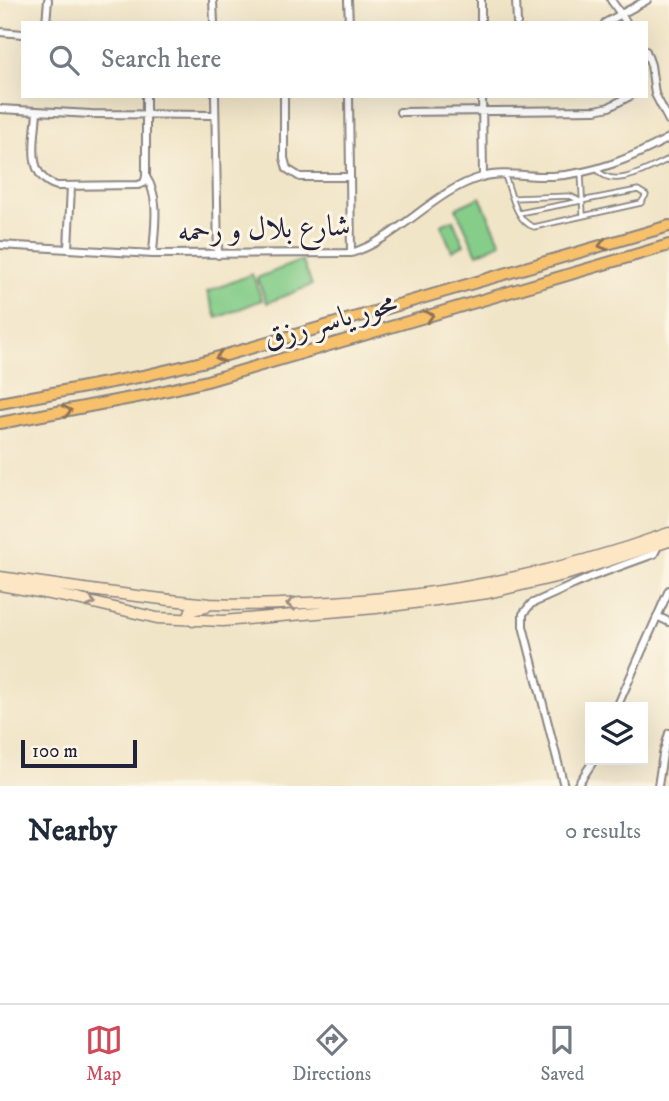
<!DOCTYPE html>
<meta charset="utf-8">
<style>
:root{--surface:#fff;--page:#f2f2f3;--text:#1f2937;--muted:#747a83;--line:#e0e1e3;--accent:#d1495b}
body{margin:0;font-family:"IM FELL DW Pica",Amiri,serif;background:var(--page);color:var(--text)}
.controls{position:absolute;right:21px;bottom:21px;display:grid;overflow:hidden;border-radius:0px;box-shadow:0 7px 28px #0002}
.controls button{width:63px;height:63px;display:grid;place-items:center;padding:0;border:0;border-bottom:2px solid var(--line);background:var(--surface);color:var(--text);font:35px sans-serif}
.scale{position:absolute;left:21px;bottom:18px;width:116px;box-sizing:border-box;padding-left:7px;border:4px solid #22223b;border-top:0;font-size:19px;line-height:24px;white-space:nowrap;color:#22223b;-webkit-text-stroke:5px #fcf5e5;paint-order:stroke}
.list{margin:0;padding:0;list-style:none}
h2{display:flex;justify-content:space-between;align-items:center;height:91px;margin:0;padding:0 28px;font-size:30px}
h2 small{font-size:23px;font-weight:400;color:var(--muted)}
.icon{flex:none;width:38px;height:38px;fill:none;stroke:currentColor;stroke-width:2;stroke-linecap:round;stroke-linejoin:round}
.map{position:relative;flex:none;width:669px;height:786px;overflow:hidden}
.search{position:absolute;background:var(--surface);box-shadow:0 7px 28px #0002;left:21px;right:21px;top:21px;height:77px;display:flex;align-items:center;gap:18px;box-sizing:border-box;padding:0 24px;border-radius:0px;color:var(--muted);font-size:26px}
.sheet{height:217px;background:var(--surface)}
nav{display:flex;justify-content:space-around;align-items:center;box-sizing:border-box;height:98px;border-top:2px solid var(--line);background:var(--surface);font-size:19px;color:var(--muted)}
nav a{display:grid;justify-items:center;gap:4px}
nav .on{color:var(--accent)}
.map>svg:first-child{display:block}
.green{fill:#85cd89;stroke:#547862;stroke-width:2}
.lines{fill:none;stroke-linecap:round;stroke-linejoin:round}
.lane-casing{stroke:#8a8481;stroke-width:7}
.street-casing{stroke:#8a8481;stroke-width:10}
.secondary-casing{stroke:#8a8481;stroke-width:13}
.primary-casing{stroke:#8a8481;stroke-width:14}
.lane{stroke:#fff;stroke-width:3.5}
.street{stroke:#fff;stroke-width:6}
.secondary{stroke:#fce6c4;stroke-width:10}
.primary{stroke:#f7c06b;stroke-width:10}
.oneway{stroke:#8c7153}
.oneway2{stroke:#9a8e86}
.labels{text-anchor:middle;stroke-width:6;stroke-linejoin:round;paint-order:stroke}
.street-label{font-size:30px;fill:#22223b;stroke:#fcf5e5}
</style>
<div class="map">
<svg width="669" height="786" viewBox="0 0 669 786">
<rect width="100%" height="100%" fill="#fcf5e5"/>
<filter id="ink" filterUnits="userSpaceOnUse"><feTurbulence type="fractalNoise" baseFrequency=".0143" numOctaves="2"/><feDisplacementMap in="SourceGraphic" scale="14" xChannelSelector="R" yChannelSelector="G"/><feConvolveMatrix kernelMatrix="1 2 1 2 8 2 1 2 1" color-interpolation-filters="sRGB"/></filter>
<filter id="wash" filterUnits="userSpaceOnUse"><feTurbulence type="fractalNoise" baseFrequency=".00686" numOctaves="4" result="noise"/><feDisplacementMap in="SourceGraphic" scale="28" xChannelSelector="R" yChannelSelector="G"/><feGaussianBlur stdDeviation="1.57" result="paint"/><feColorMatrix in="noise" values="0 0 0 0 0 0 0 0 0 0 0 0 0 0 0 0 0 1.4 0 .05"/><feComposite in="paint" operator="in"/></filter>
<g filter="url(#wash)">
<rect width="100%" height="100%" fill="#f1e5c7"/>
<path class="green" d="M480 197 501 243 477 254 456 208Z
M453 220 464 245 452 251 441 225Z
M302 260 312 285 267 303 257 278Z
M252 274 262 300 217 318 207 292Z"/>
</g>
<g filter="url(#ink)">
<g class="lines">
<defs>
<path id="lane" d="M597 169C612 191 650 168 669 159
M581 172 583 215
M505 176C511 192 516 222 534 227L641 203 646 195 638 190 519 213
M513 198 570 196 580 201"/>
<path id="street" d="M213 0 214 23
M348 0 349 23
M481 0V23
M516 0 517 23
M611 0 627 23
M46 23 48 0
M605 23 647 0
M0 32 23 34
M646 51 651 65 655 94 669 121
M215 96 218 255
M284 96V158L287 169 300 177H350
M349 96 351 253
M482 96 483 177
M0 109 91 114 215 115
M37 111C36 138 24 176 57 186L138 185 144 183 146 177V96
M400 112 596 110 609 107 630 96
M146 177C161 199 154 229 153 254
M0 245 153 254 351 253C397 240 434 190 482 177 503 171 530 177 552 176 594 174 632 158 669 138
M68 249 71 186
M657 616 669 622
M617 707 669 590
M564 786 523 626V614L531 604 591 577 654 554 659 544
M577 786 594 760
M658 786 663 754 669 733"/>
<path id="secondary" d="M0 577C70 587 140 598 210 604 242 606 274 604 306 603 430 599 552 575 669 533
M0 585 77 599 157 618 223 621 376 608 488 593 568 574 669 541
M193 621 189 617 191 610 206 607"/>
<path id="primary" d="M0 403 143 376 202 362 669 226
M0 423 147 395 207 381 669 245"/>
</defs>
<use href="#lane" class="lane-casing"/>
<use href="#street" class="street-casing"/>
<use href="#secondary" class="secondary-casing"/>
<use href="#primary" class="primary-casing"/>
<use href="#lane" class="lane"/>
<use href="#street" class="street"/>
<use href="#secondary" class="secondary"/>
<use href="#primary" class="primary"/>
</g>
<defs><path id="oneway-chevron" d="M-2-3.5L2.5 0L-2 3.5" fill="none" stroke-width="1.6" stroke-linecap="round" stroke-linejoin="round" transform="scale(1.75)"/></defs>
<g class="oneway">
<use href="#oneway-chevron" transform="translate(603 245) rotate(164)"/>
<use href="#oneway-chevron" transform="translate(429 316) rotate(-16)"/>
<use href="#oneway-chevron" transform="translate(220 357) rotate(164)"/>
<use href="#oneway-chevron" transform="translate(67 411) rotate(-11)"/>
</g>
<g class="oneway2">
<use href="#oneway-chevron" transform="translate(91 602) rotate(14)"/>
<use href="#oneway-chevron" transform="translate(291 604) rotate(178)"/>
</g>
</g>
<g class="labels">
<g class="street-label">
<text transform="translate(264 228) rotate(-2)" y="10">شارع بلال و رحمه</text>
<text transform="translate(330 320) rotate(-16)" y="10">محور ياسر رزق</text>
</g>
</g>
</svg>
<div class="controls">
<button><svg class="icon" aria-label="layers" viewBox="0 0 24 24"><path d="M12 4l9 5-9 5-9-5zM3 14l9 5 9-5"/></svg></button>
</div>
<div class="scale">100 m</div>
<div class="search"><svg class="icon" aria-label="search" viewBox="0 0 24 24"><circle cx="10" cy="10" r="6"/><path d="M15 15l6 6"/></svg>Search here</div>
</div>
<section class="sheet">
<h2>Nearby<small>0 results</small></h2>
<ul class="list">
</ul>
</section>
<nav>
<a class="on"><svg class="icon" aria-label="map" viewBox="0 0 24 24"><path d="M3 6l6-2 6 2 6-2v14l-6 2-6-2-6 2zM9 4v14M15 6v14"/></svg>Map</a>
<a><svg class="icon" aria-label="directions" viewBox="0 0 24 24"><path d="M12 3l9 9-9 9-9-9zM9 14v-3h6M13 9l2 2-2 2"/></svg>Directions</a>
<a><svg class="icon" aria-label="saved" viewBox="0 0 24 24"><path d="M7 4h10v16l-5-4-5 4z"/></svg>Saved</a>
</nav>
